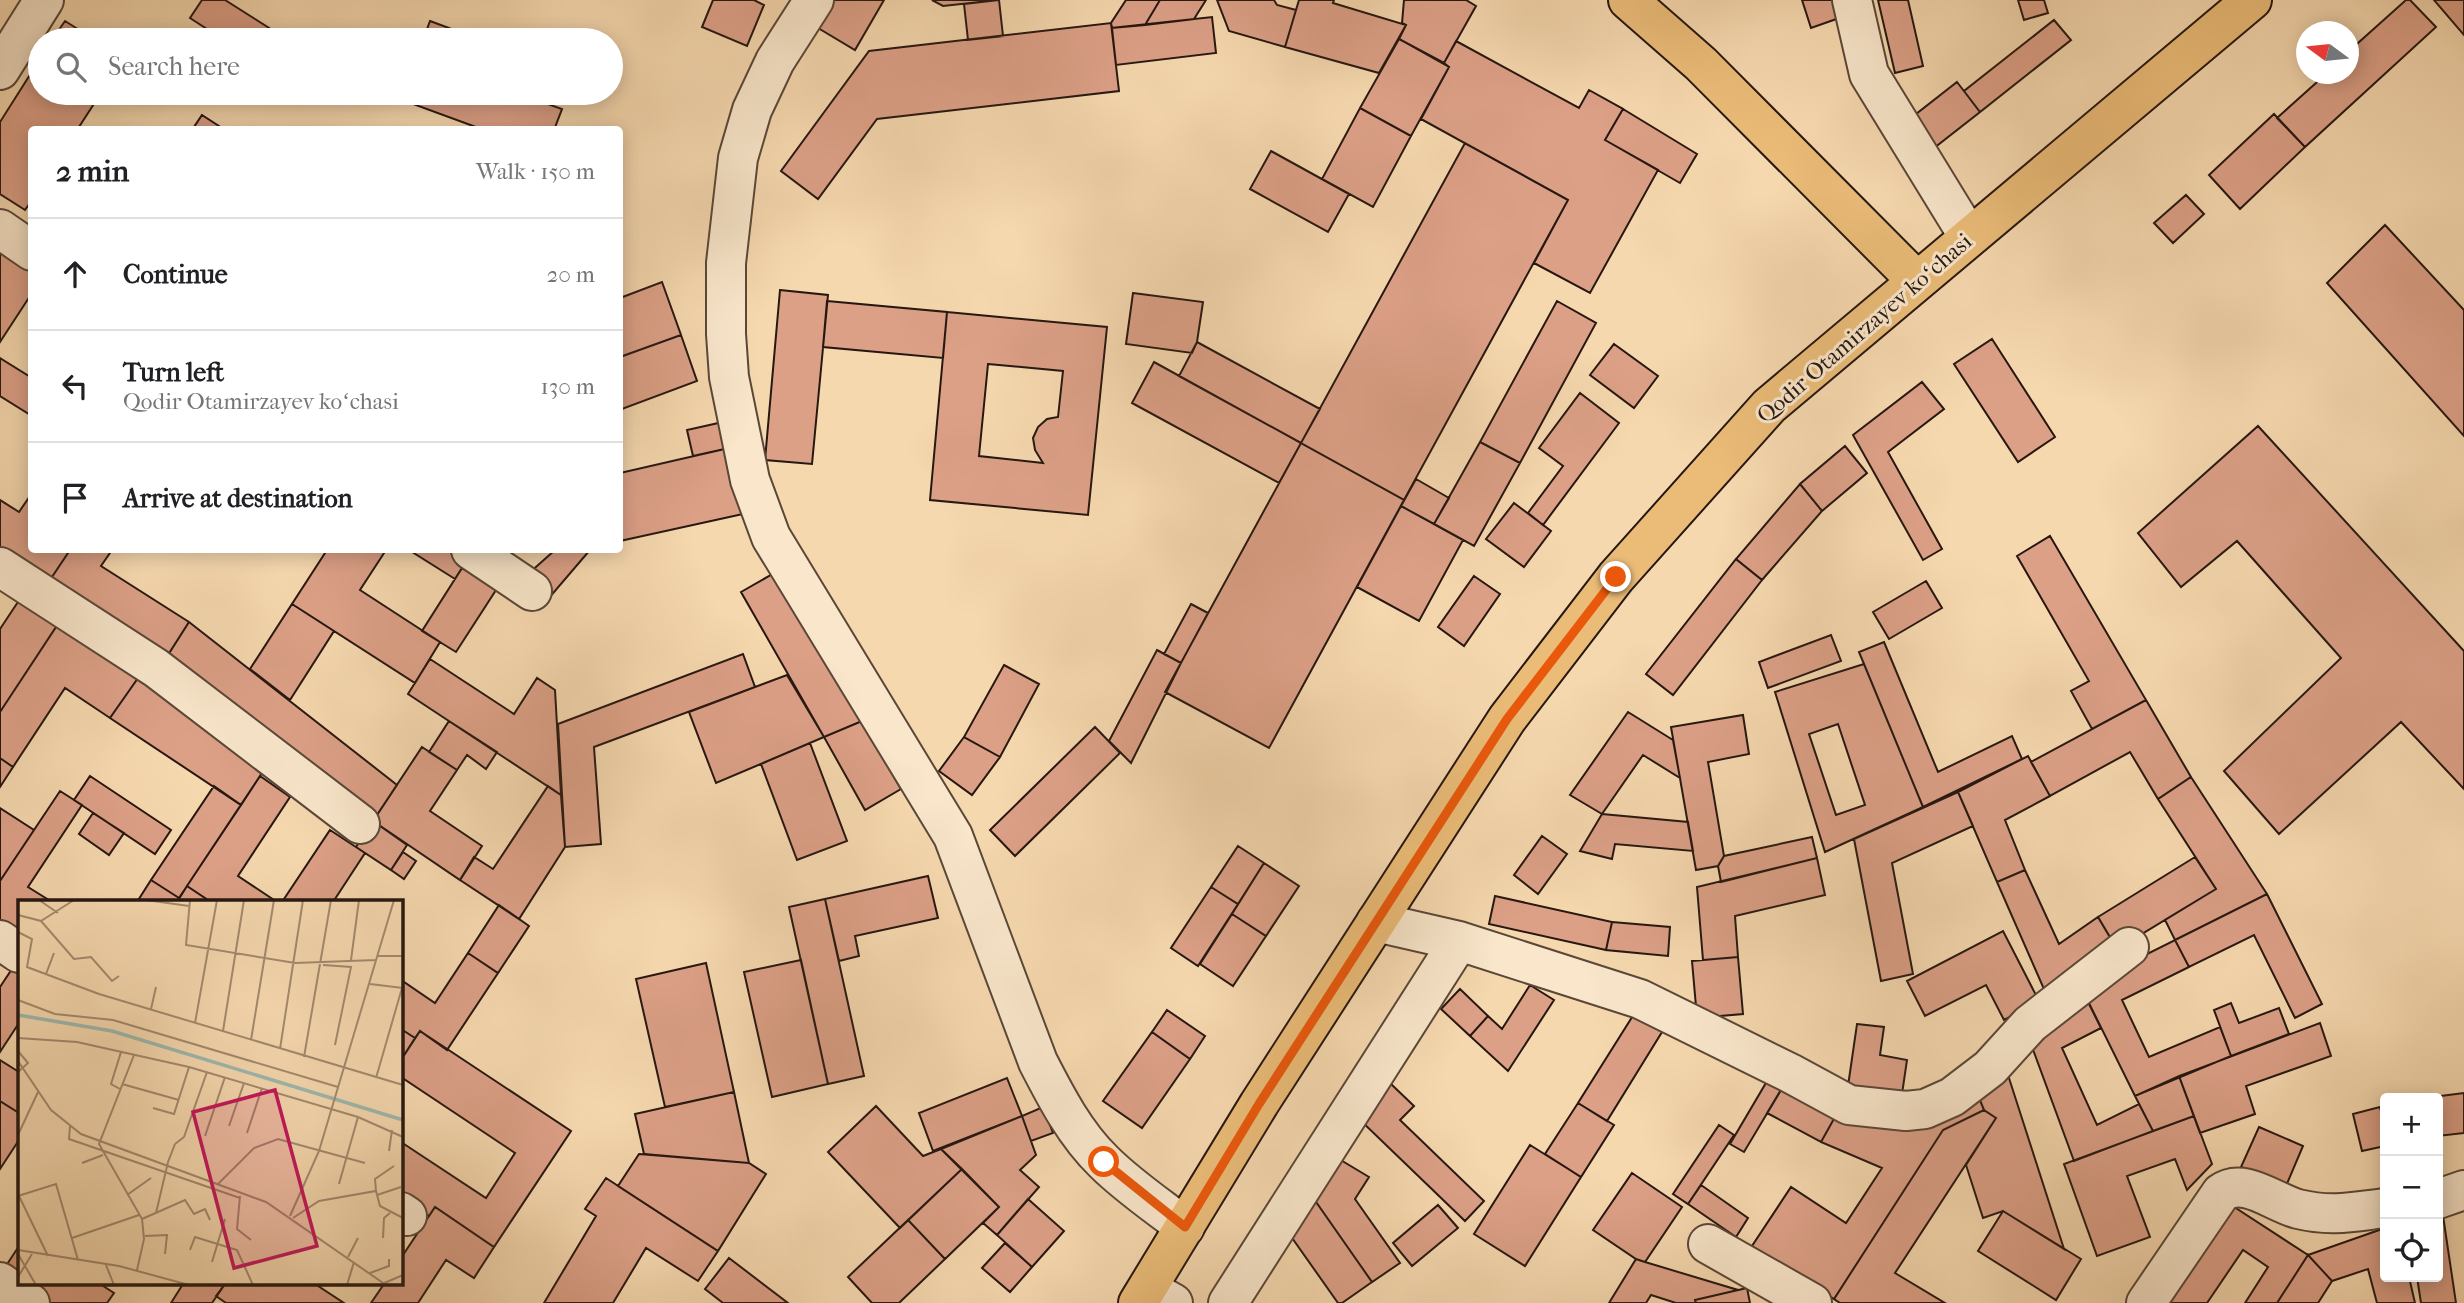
<!DOCTYPE html>
<meta charset="utf-8">
<style>
:root{--surface:#fff;--page:#f2f2f2;--text:#202124;--muted:#757577;--line:#e0e0e0}
body{margin:0;font-family:"IM FELL French Canon",serif;background:var(--page);color:var(--text)}
.controls{position:absolute;right:21px;bottom:21px;display:grid;overflow:hidden;border-radius:7px;box-shadow:0 4px 18px #0003}
.controls button{width:63px;height:63px;display:grid;place-items:center;padding:0;border:0;border-bottom:2px solid var(--line);background:var(--surface);color:var(--text);font:35px sans-serif}
.compass{position:absolute;left:2296px;top:21px;width:63px;height:63px;border-radius:50%;background:var(--surface);box-shadow:0 4px 18px #0003;rotate:285deg}
.stop{position:absolute;width:21px;height:21px;margin:-16px;border:5px solid #ea580c;border-radius:50%;background:#fff}
.stop.end{background:#ea580c;border-color:#fff;box-shadow:0 2px 7px #0008}
.list{margin:0;padding:0;list-style:none}
h2{display:flex;justify-content:space-between;align-items:center;height:91px;margin:0;padding:0 28px;font-size:30px}
h2 small{font-size:23px;font-weight:400;color:var(--muted)}
.list li{display:grid;grid-template-columns:46px 1fr auto;gap:21px;align-items:center;box-sizing:border-box;height:112px;padding:0 28px;border-top:2px solid var(--line)}
.list b{display:block;font-size:26px;white-space:nowrap}
.list p{margin:0;font-size:23px;white-space:nowrap;color:var(--muted)}
.list em{font-size:23px;font-style:normal;color:var(--muted)}
.icon{flex:none;width:38px;height:38px;fill:none;stroke:currentColor;stroke-width:2;stroke-linecap:round;stroke-linejoin:round}
.map{position:relative;flex:none;width:2464px;height:1303px;overflow:hidden}
.search{position:absolute;background:var(--surface);box-shadow:0 4px 18px #0003;left:28px;top:28px;width:595px;height:77px;display:flex;align-items:center;gap:18px;box-sizing:border-box;padding:0 24px;border-radius:38px;color:var(--muted);font-size:26px}
.panel{position:absolute;background:var(--surface);box-shadow:0 4px 18px #0003;left:28px;top:126px;width:595px;height:427px;border-radius:7px}
.map>svg:first-child{display:block}
.building{fill:#dca087;stroke:#261711;stroke-width:2;fill-rule:evenodd}
.lines{fill:none;stroke-linecap:round;stroke-linejoin:round}
.minor-casing{stroke:#5a4738;stroke-width:42}
.major-casing{stroke:#261711;stroke-width:42}
.minor{stroke:#f9e6cb;stroke-width:38}
.major{stroke:#ebbc78;stroke-width:38}
.route{stroke:#ea580c;stroke-width:9}
.labels{text-anchor:middle;stroke-width:6;stroke-linejoin:round;paint-order:stroke}
.street-label{font-size:23px;fill:#261711;stroke:#f9e6cb}
.inset-river{fill:none;stroke:#9db9af;stroke-width:3.5}
.inset-road{fill:none;stroke:#a38b70;stroke-width:2}
.view{fill:#c2185b;fill-opacity:0.15;stroke:#c2185b;stroke-width:3.5}
.inset-edge{fill:none;stroke:#261711;stroke-width:3.5}
</style>
<div class="map">
<svg width="2464" height="1303" viewBox="0 0 2464 1303">
<rect width="100%" height="100%" fill="#f6d8af"/>
<filter id="stains"><feTurbulence type="fractalNoise" baseFrequency=".00286" numOctaves="4"/><feColorMatrix values="0 0 0 0 .2 0 0 0 0 .09 0 0 0 0 .02 0 0 0 .5 -.17"/></filter>
<radialGradient id="worn" r=".72"><stop offset=".6" stop-color="#630" stop-opacity="0"/><stop offset="1" stop-color="#630" stop-opacity=".3"/></radialGradient>
<path class="building" d="M202 0H225L288 40H224L190 18Z
M713 0H754L764 5 747 46 702 27Z
M834 0H884L855 50 818 28Z
M932 0H998L943 6Z
M999 0 1003 36 968 40 964 4Z
M1126 0H1160L1145 25 1112 28 1111 23Z
M1160 0H1206L1194 19 1145 25Z
M1217 0H1274L1277 5 1296 10 1285 47 1229 31Z
M1299 0H1334L1333 3 1406 25 1379 73 1285 47Z
M1404 0H1466L1476 6 1444 63 1399 39 1406 25 1402 23Z
M1802 0H1837L1842 17 1811 28Z
M1878 0H1908L1923 66 1895 73Z
M2018 0H2044L2048 13 2024 20Z
M2406 0H2410L2436 27 2305 147 2277 118 2326 74H2348V52Z
M2434 0H2464V35Z
M1212 17 1216 53 1116 65 1112 28Z
M2054 20 2071 40 1980 112 1964 91Z
M65 21 92 38 91 40H52Z
M430 21 468 35 466 40H423Z
M1111 23 1119 91 877 119 818 199 781 171 869 51Z
M1399 39 1449 67 1411 136 1360 108Z
M1456 41 1579 108 1589 90 1623 109 1605 140 1658 170 1590 293 1534 263 1568 200 1421 119 1449 67 1444 63Z
M40 59V93H101L77 130H32V200L25 210 0 194V122Z
M1957 82 1980 112 1934 148 1911 118Z
M404 93H517L562 109 554 130H484L402 100Z
M1360 108 1411 136 1373 207 1322 179Z
M1623 109 1697 154 1680 183 1605 140Z
M2274 114 2305 147 2240 209 2209 175Z
M202 115 225 130H192Z
M1465 143 1568 200 1404 500 1301 443Z
M1271 151 1349 194 1328 232 1250 189Z
M2186 195 2204 214 2173 243 2154 223Z
M2385 225 2464 310V436L2327 283Z
M0 243 32 263V293L0 342Z
M662 282 681 335 620 357V298Z
M780 290 828 295 812 464 765 460Z
M1133 293 1203 302 1197 342 1192 353 1126 344Z
M827 301 947 312 943 358 823 347Z
M1557 301 1596 323 1520 463 1480 442Z
M947 312 1107 327 1088 515 930 500ZM988 364 1063 371 1058 417 1047 419 1038 427 1033 438 1035 450 1043 463 979 456Z
M681 335 697 381 622 409 620 403V357Z
M1992 339 2055 437 2018 462 1954 364Z
M1197 342 1320 409 1301 443 1179 376Z
M1614 344 1658 376 1634 408 1590 375Z
M0 358 32 378V416L0 396Z
M1154 362 1301 443 1279 483 1132 403Z
M1922 382 1944 409 1888 452 1942 549 1923 560 1853 435Z
M1580 393 1619 423 1543 525 1528 513 1563 466 1539 448Z
M723 422 729 448 693 456 687 430Z
M2258 426 2464 651V789L2401 722 2279 834 2224 771 2341 658 2237 541 2181 587 2138 533Z
M1480 442 1520 463 1474 546 1434 524Z
M1301 443 1404 500 1269 748 1165 692Z
M1845 446 1867 473 1822 511 1800 484Z
M729 448 743 514 620 541V473Z
M1416 479 1449 498 1434 524 1401 506Z
M1800 484 1822 511 1762 580 1736 559Z
M32 493V550H70L48 583 0 552V500L19 512Z
M1514 503 1551 531 1524 567 1486 539Z
M1401 506 1463 540 1419 621 1357 587Z
M2050 536 2146 700 2092 729 2071 691 2089 681 2017 556Z
M70 550H112L101 566 189 622 166 658 48 583Z
M327 550H386L360 590 440 642 415 683 292 604Z
M409 550H447L466 562 455 579Z
M555 550H590L549 598 528 574Z
M1736 559 1762 580 1673 695 1646 674Z
M462 568 496 590 456 652 422 631Z
M776 572 862 721 824 737 741 592Z
M1474 576 1500 594 1464 646 1438 627Z
M1926 581 1942 608 1889 639 1873 612Z
M20 599 58 624 0 712V629Z
M292 604 334 631 290 700 250 669Z
M1191 604 1208 613 1181 663 1164 654Z
M189 622 397 785 373 821 166 658Z
M58 624 138 678 110 718 65 688 13 767 0 758V712Z
M1831 635 1841 661 1768 688 1759 662Z
M1884 642 1938 772 2012 736 2022 759 1923 807 1859 652Z
M1157 650 1181 663 1131 763 1109 741Z
M743 654 755 687 594 747 601 844 565 847 558 724Z
M430 659 514 714 537 678 555 690 561 795 408 694Z
M1864 664 1923 807 1825 852 1775 692ZM1838 724 1865 805 1836 815 1809 734Z
M1004 665 1039 684 1000 757 964 737Z
M787 675 824 737 716 783 689 712Z
M138 678 268 764 241 805 110 718Z
M2146 700 2191 777 2158 799 2130 752 2050 796 2031 762Z
M1628 712 1673 740 1680 778 1643 755 1602 814 1570 795Z
M1743 715 1749 754 1708 762 1724 856 1718 866 1696 870 1671 727Z
M449 721 497 752 486 769 467 755 457 770 429 752Z
M862 721 901 789 865 810 824 737Z
M1095 727 1120 753 1015 856 990 830Z
M964 737 1000 757 972 795 939 771Z
M810 743 847 841 797 860 761 764Z
M422 747 457 770 430 811 482 846 460 880 373 821Z
M2028 756 2050 796 2005 820 2025 870 1997 882 1958 792Z
M0 758 13 767 0 787Z
M90 776 171 830 155 854 74 800Z
M260 776 290 797 238 876 277 902H211L187 886Z
M2191 777 2267 894 2175 940 2165 920 2216 889 2158 799Z
M214 786 241 805 179 898 151 880Z
M548 786 561 795 565 847 519 919 460 880 474 857 493 869Z
M60 791 82 805 28 887 52 902H19V931L0 919V881Z
M1958 792 1973 826 1892 863 1913 974 1881 981 1854 839Z
M0 808 34 830 0 881Z
M93 813 124 833 109 855 79 834Z
M1602 814 1688 822 1693 851 1615 844 1612 859 1580 851Z
M373 821 407 845 391 870 356 847Z
M330 830 365 853 333 902H282Z
M1542 836 1567 854 1538 894 1514 875Z
M1812 837 1817 858 1721 882 1718 866 1724 856Z
M1238 846 1264 863 1238 904 1211 887Z
M403 852 416 861 404 879 391 870Z
M2195 857 2216 889 2117 949 2098 917Z
M1817 858 1825 895 1735 916 1738 957 1703 960 1697 887Z
M1264 863 1299 886 1266 936 1232 914Z
M2025 870 2059 944 2098 917 2117 949 2047 996 1997 882Z
M928 876 938 918 855 936 859 956 839 961 825 899Z
M151 880 179 898 177 902H137Z
M187 886 211 902H177Z
M1211 887 1238 904 1198 966 1171 948Z
M2267 894 2322 1004 2295 1018 2254 935 2189 967 2175 940Z
M1495 896 1612 922 1606 950 1489 924Z
M825 899 864 1076 828 1084 789 907Z
M499 905 529 926 498 973 468 953Z
M1232 914 1266 936 1233 986 1200 964Z
M1612 922 1670 927 1668 956 1606 950Z
M2003 931 2039 1001 2004 1020 1986 985 1925 1016 1907 981Z
M2175 940 2189 967 2122 1000 2149 1057 2220 1027 2231 1056 2135 1096 2081 987Z
M468 953 498 973 447 1050 420 1031 415 1038 401 1029V980L435 1003Z
M1738 957 1743 1014 1697 1018 1692 961Z
M801 960 828 1084 772 1097 744 972Z
M16 963 19 965V1023L0 1052V987Z
M706 963 734 1092 665 1107 636 979Z
M1530 985 1554 1000 1508 1071 1470 1036 1488 1016 1502 1029Z
M1460 989 1488 1016 1470 1036 1441 1009Z
M2084 994 2101 1028 2062 1048 2097 1125 2139 1104 2153 1131 2074 1161 2028 1036Z
M2231 1003 2239 1023 2279 1008 2289 1034 2231 1056 2214 1010Z
M1167 1010 1205 1036 1190 1059 1152 1032Z
M1634 1014 1662 1032 1607 1121 1578 1103Z
M2320 1023 2331 1056 2246 1086 2255 1114 2200 1133 2179 1076Z
M1857 1024 1884 1027 1880 1055 1907 1060 1902 1094 1848 1086Z
M401 1029 415 1038 401 1060Z
M420 1031 571 1131 494 1247 435 1207 429 1216 401 1197V1142L486 1198 515 1153 401 1077V1060Z
M1152 1032 1190 1059 1142 1128 1103 1101Z
M0 1060 19 1072V1113L0 1101Z
M1773 1071 1787 1080 1744 1152 1730 1144Z
M2008 1075 2064 1249 2003 1211 1983 1218 1966 1165 1996 1118 1984 1110 1975 1088Z
M2179 1076 2194 1116 2153 1131 2135 1096Z
M1007 1078 1022 1116 933 1151 919 1113Z
M1787 1080 1840 1108 1821 1142 1767 1113Z
M1391 1084 1414 1106 1400 1120 1484 1201 1465 1221 1358 1118Z
M1975 1088 1984 1110 1943 1130 1834 1299 1752 1246 1791 1187 1846 1223 1882 1168 1821 1142 1840 1108Z
M734 1092 749 1163 644 1154 635 1114Z
M2464 1093V1133L2438 1136V1098H2425Z
M0 1101 19 1113V1140L0 1169Z
M1578 1103 1614 1125 1581 1177 1545 1154Z
M876 1106 923 1156 941 1149 962 1169 900 1228 828 1152Z
M1043 1107 1053 1133 1031 1141 1022 1116Z
M2380 1107 2385 1130V1146L2362 1151 2353 1114Z
M1984 1110 1996 1118 1895 1273 1945 1303H1840L1834 1299 1943 1130Z
M1022 1116 1036 1155 1020 1170 1039 1187 997 1235 983 1223 999 1207 941 1149Z
M2194 1116 2212 1164 2187 1190 2175 1159 2127 1176 2150 1237 2097 1256 2064 1164Z
M1719 1125 1734 1135 1688 1204 1673 1194Z
M2259 1127 2303 1146 2286 1186 2241 1167Z
M1530 1145 1581 1177 1525 1266 1474 1234Z
M639 1154 749 1163 766 1174 718 1251 618 1186Z
M1339 1159 1369 1177 1355 1199 1400 1263 1372 1282 1314 1199Z
M962 1169 999 1207 945 1259 908 1220Z
M1632 1173 1682 1207 1645 1262 1636 1259 1593 1230Z
M606 1178 718 1251 698 1281 646 1248 613 1303H544L596 1216 585 1209Z
M1701 1185 1748 1218 1736 1237 1688 1204Z
M1028 1199 1064 1231 1032 1267 997 1235Z
M1314 1199 1372 1282 1342 1303H1338L1290 1235Z
M2225 1201 2308 1255 2277 1303H2245L2268 1267 2243 1250 2207 1303H2160Z
M1438 1205 1458 1228 1412 1266 1393 1243Z
M435 1207 494 1247 474 1278 446 1260 418 1303H371L384 1284H401V1258Z
M2442 1209 2456 1303H2421L2417 1277H2438V1210Z
M2003 1211 2081 1259 2056 1300 1978 1251Z
M908 1220 945 1259 899 1303H872L848 1277Z
M2385 1228V1277H2409L2415 1303H2377L2368 1269 2332 1281 2308 1255Z
M1005 1243 1032 1267 1010 1292 982 1268Z
M19 1246V1284H100L114 1293 107 1303H33L0 1275Z
M2308 1255 2332 1281 2318 1303H2277Z
M729 1258 788 1303H723L705 1289Z
M1636 1259 1645 1262 1738 1290 1695 1300 1696 1303H1676L1651 1295 1646 1303H1609Z
M183 1284H225L212 1303H171Z
M225 1284H315L344 1303H226L216 1296Z
M1747 1288 1750 1303H1696L1695 1300Z"/>
<g class="lines">
<defs>
<path id="minor" d="M814 0 775 61 752 110 738 158 726 263V334L729 377 750 480 771 537 953 836 1038 1062C1056 1097 1075 1134 1104 1162 1128 1186 1158 1206 1185 1227
M1852 0 1869 74 1969 237
M0 70 44 0
M0 229 32 251
M471 550 532 591
M0 567 156 668 360 824
M1376 922 1459 941 1640 999 1790 1073 1849 1105 1906 1111 1925 1109 1952 1097 1990 1068 2030 1024 2129 947
M0 940 19 953
M2438 1199 2464 1190
M401 1212 407 1216
M1708 1244 1812 1303
M0 1282 30 1303
M1148 1289 1173 1303
M1228 1303 1459 941
M2146 1303 2221 1193C2244 1176 2274 1203 2298 1209 2331 1217 2352 1212 2385 1208"/>
<path id="major" d="M1628 0 1701 64 1917 281
M1138 1303 1259 1104 1507 719 1616 577 1769 406 2252 0"/>
</defs>
<use href="#minor" class="minor-casing"/>
<use href="#major" class="major-casing"/>
<use href="#minor" class="minor"/>
<use href="#major" class="major"/>
</g>
<g class="lines">
<path class="route" d="M1104 1162 1185 1227 1259 1104 1507 719 1616 577"/>
</g>
<g class="labels">
<g class="street-label">
<text transform="translate(1864 328) rotate(-41)" y="8">Qodir Otamirzayev koʻchasi</text>
</g>
</g>
<g transform="translate(18 900)">
<rect width="385" height="385" fill="#f6d8af"/>
<path class="inset-river" d="M0 115 94 131 385 220"/>
<path class="inset-road" d="M21 0 40 13M128 0 171 6M172 0 168 45 277 63 358 60M0 15 23 21 56 59 73 57 94 81 101 76M23 21 56 0M0 32 14 39 9 67 81 94 385 185M360 56H385M333 60 341 0M305 65 333 67 317 145M28 74 36 53M352 84 385 88M0 100 37 114 95 120 320 187M133 109 138 87M177 123 199 0M205 131 226 0M0 138 59 142 171 167 340 217 385 237M233 140 256 0M262 149 285 0M0 151 10 163 0 172M116 155 81 244 124 319 126 339 119 370M286 157 313 0M0 161 33 210 63 234 248 302 368 385M358 178 384 88M104 184 161 200M102 189 93 184 103 152M135 208 156 214 171 167M52 226 51 239 222 298M211 226 226 183M229 233 244 188M0 235 20 192M187 236 207 177M371 251 374 230M64 263 85 255M321 284 340 217M199 285 236 248 260 239 347 263M358 291 357 279 376 266M109 295 133 278M359 295 383 287M0 296 38 284 60 360M1 296 30 356M222 296 219 329 233 340M138 313 150 262 157 244 166 237 189 172M272 316 301 251 376 0M275 318 301 301 358 291 362 306 385 318M124 319 167 300 176 314 187 309 192 320M127 336 149 335 147 354M54 338 121 315M365 338 366 318 372 313M0 350 101 366 171 385M172 350 177 337 219 350 235 385M0 354 18 385M330 357 340 338M194 362 207 319M88 365 96 385M352 373 371 366V359M0 377 14 354M364 384 385 375M329 385 336 362"/>
<path class="view" d="M257 190 299 346 216 368 175 212Z"/>
<rect width="385" height="385" class="inset-edge"/>
</g>
<rect width="100%" height="100%" filter="url(#stains)"/>
<rect width="100%" height="100%" fill="url(#worn)"/>
</svg>
<div class="controls">
<button>+</button>
<button>−</button>
<button><svg class="icon" aria-label="locate" viewBox="0 0 24 24"><circle cx="12" cy="12" r="6"/><path d="M12 2v4M12 18v4M2 12h4M18 12h4"/></svg></button>
</div>
<svg class="compass" viewBox="-18 -18 36 36"><path d="M0-13l5 13h-10z" fill="#e53935"/><path d="M0 13l5-13h-10z" fill="#757577"/></svg>
<div class="stop" style="left:1104px;top:1162px"></div>
<div class="stop end" style="left:1616px;top:577px"></div>
<div class="search"><svg class="icon" aria-label="search" viewBox="0 0 24 24"><circle cx="10" cy="10" r="6"/><path d="M15 15l6 6"/></svg>Search here</div>
<section class="panel">
<h2>2 min<small>Walk · 150 m</small></h2>
<ul class="list">
<li><svg class="icon" aria-label="ahead" viewBox="0 0 24 24"><path d="M12 20V5M6 11l6-6 6 6"/></svg><div><b>Continue</b></div><em>20 m</em></li>
<li><svg class="icon" aria-label="left" viewBox="0 0 24 24"><path d="M17 20v-9H6M10 6l-5 5 5 5"/></svg><div><b>Turn left</b><p>Qodir Otamirzayev koʻchasi</p></div><em>130 m</em></li>
<li><svg class="icon" aria-label="arrive" viewBox="0 0 24 24"><path d="M6 21V4h12l-3 4 3 4H6"/></svg><div><b>Arrive at destination</b></div></li>
</ul>
</section>
</div>
